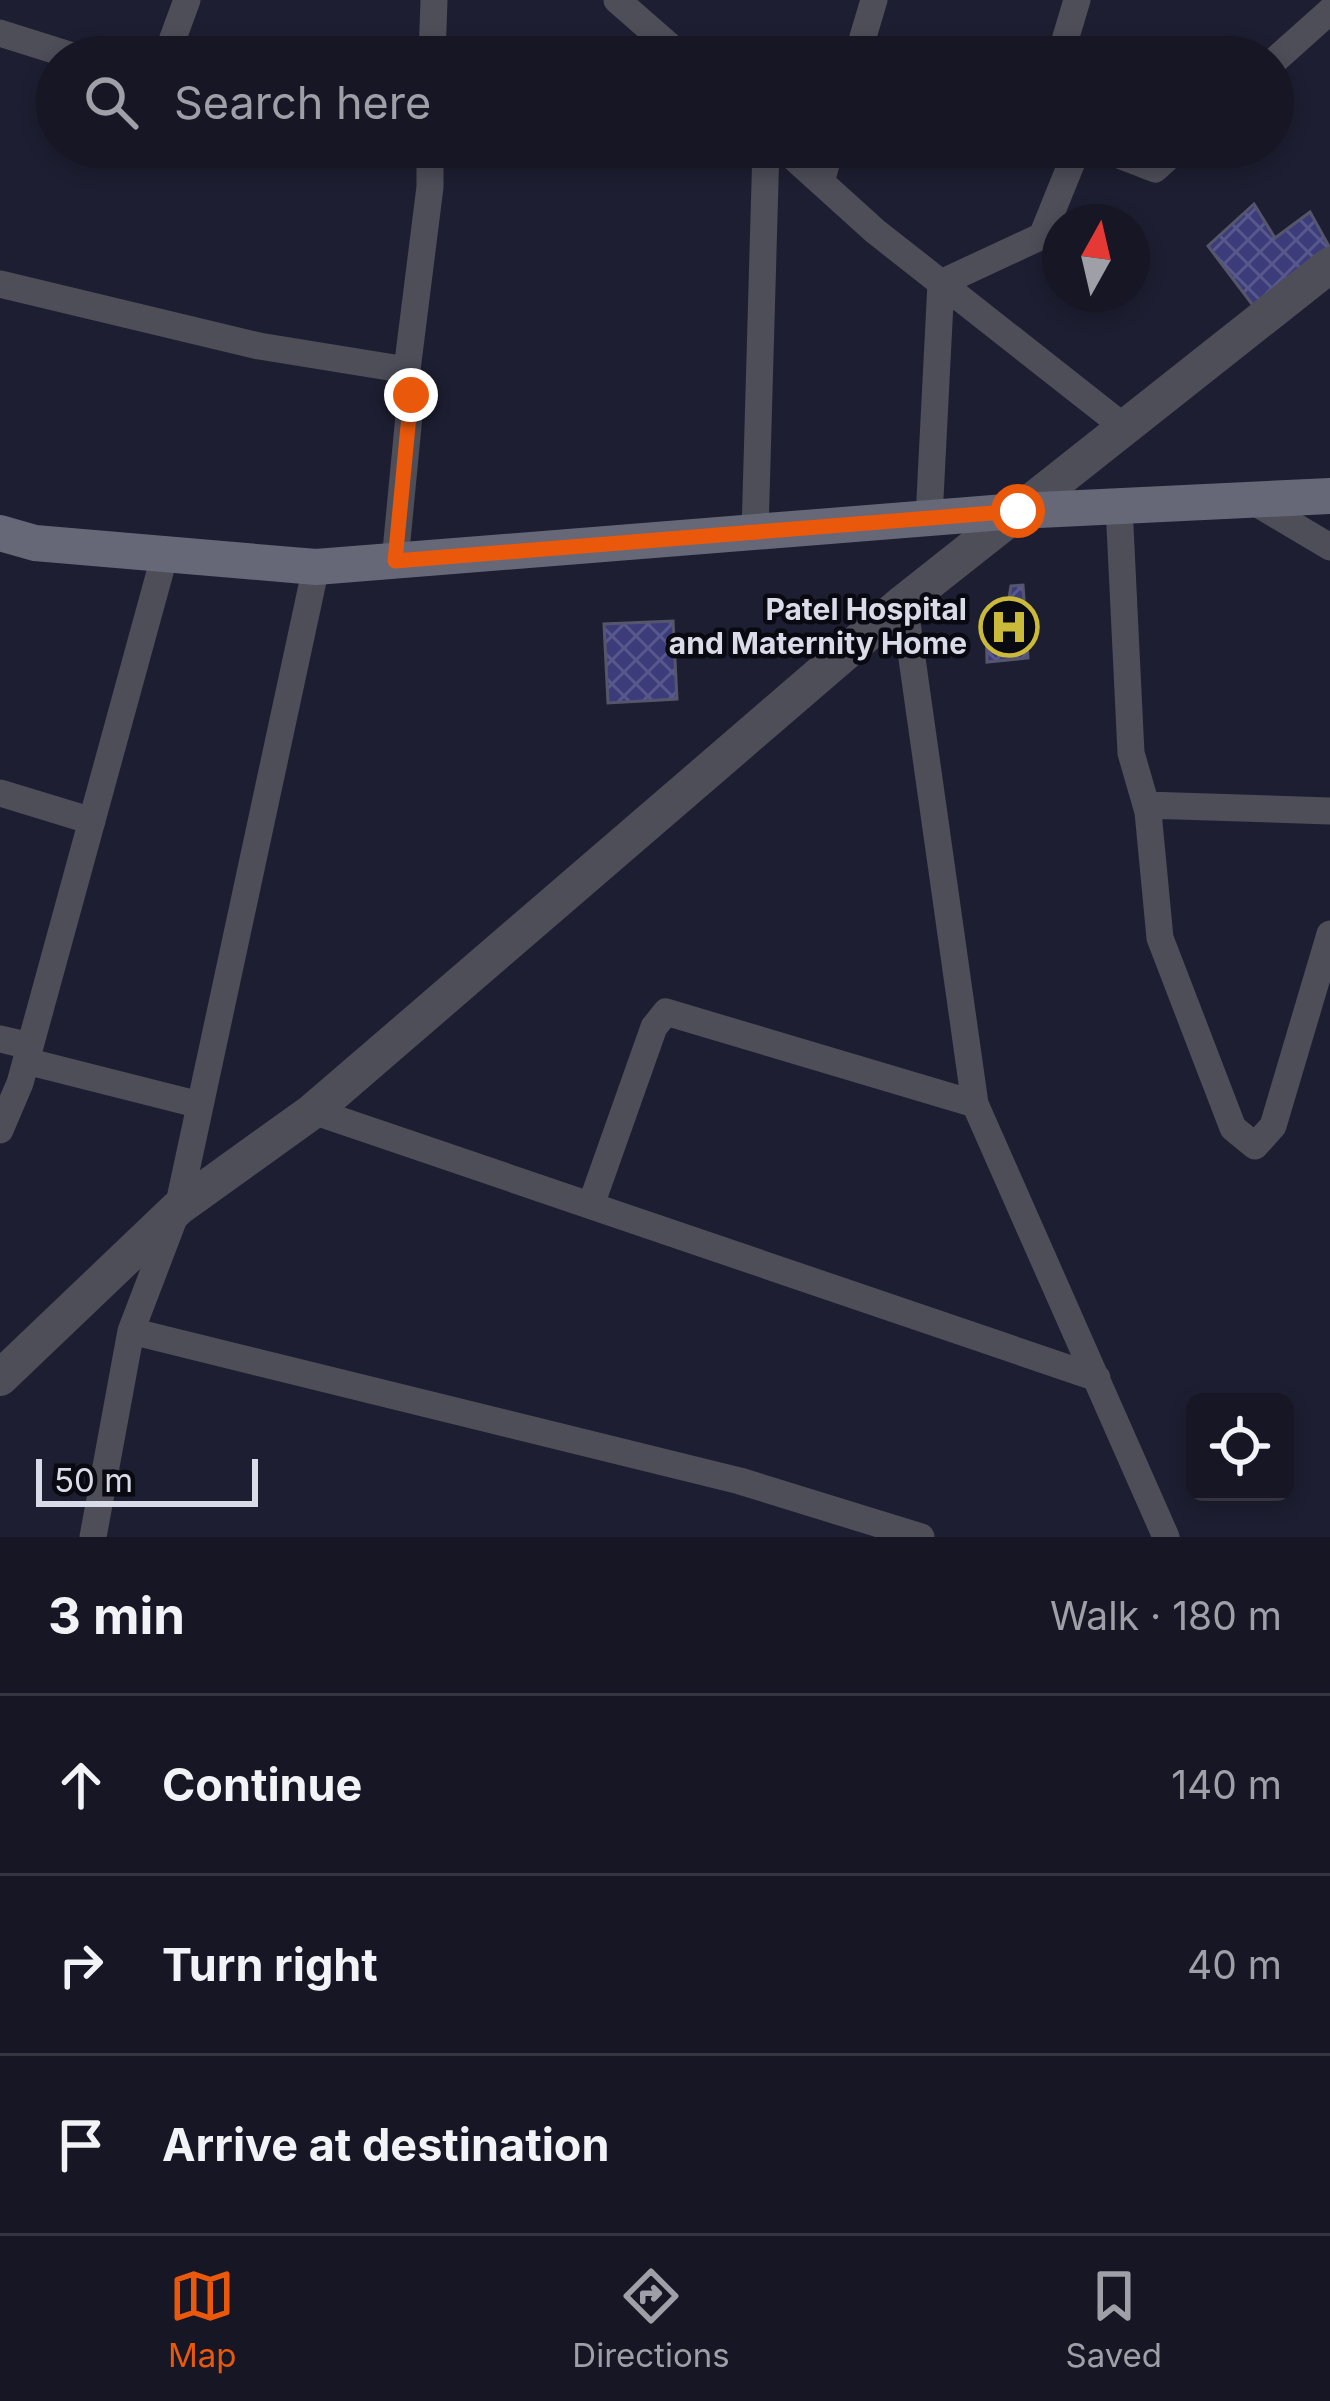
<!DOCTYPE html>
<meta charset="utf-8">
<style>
:root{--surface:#161625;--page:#232332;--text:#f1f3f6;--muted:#9e9fa7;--line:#353542;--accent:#ea580c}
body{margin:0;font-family:Inter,sans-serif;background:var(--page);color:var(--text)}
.controls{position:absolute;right:36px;bottom:36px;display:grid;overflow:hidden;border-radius:18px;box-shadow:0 6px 18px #0003}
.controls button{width:108px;height:108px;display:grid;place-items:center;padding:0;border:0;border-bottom:3px solid var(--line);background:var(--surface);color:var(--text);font:60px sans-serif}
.compass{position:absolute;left:1042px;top:204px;width:108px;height:108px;border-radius:50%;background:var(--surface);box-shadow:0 6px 18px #0003;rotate:8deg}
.scale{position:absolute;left:36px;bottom:30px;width:222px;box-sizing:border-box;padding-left:12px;border:6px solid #dadbe8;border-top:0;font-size:33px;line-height:42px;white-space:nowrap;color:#dadbe8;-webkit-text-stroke:9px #090911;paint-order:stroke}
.stop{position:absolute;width:36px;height:36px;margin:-27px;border:9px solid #ea580c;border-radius:50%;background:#fff}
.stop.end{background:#ea580c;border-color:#fff;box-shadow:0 3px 12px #0008}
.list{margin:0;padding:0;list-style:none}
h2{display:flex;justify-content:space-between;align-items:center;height:156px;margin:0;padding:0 48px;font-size:51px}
h2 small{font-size:39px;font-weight:400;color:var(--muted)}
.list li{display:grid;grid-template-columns:78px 1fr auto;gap:36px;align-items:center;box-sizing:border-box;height:180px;padding:0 48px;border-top:3px solid var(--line)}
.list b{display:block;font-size:45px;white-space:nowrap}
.list em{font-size:39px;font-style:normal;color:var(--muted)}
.icon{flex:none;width:66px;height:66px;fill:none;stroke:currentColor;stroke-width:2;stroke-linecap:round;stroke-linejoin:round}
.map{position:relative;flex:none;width:1330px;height:1537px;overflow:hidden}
.search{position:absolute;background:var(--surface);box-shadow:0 6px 18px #0003;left:36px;right:36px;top:36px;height:132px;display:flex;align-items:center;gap:30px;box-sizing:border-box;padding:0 42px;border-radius:66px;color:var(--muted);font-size:45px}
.sheet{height:696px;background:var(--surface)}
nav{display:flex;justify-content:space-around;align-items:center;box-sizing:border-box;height:168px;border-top:3px solid var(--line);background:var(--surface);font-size:33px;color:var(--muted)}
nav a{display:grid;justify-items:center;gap:6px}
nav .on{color:var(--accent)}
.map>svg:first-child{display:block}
.building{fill:url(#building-cross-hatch);stroke:#55566c;stroke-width:3}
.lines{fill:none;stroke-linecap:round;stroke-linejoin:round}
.minor{stroke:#4d4e58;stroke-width:27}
.tertiary{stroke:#4d4e58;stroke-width:36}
.secondary{stroke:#666777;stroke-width:36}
.route{stroke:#ea580c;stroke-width:15}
.labels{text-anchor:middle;stroke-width:9;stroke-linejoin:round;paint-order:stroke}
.poi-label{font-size:30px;font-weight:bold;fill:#dadbe8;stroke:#090911;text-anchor:end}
</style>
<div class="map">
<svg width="1330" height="1537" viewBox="0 0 1330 1537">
<defs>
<pattern id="building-cross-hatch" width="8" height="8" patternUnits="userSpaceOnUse" patternTransform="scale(3)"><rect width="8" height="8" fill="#3d3c7a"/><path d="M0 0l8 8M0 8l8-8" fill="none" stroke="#58588d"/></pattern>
</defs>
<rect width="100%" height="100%" fill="#1d1e31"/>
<path class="building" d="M1254 204 1275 238 1310 212 1330 248 1255 308 1208 246Z
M1023 585 1028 658 987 662 986 614 1009 598 1011 586Z
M673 621 677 699 608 703 604 624Z"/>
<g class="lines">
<path class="minor" d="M617 0 682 57
M0 33 76 57
M166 57 187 0
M432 57 434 0
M857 57 874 0
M1060 57 1077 0
M1273 62 1330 11
M782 147 875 231 1124 427
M1098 147 1155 169 1179 147
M821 182 831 147
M0 284 259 346 407 370
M1251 500 1330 547
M1119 506 1131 753 1148 812 1160 938 1233 1128 1255 1146 1273 1126 1330 934
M929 518 941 283 1042 236 1078 147
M755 532 766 147
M395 561 411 395 407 370 430 187V147
M904 602 975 1104 1166 1537
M0 793 92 821
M1146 805 1330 811
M0 1039 30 1046
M26 1061 200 1105
M313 1111 1097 1378
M0 1130 20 1083 165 554
M592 1202 654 1027 666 1012 975 1104
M131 1331 740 1481 921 1537
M93 1537 131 1331 178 1208 316 567"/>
<path class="tertiary" d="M0 1378 178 1208 313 1111 904 602 1330 265"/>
<path class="secondary" d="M0 533 35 543 316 567 1018 511 1330 496"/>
</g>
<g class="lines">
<path class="route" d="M411 395 395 561 1018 511"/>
</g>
<defs>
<symbol id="hospital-ring" viewBox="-11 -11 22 22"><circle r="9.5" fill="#090911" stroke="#cbba39" stroke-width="1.5"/><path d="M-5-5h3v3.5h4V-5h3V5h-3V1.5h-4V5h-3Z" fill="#cbba39"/></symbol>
</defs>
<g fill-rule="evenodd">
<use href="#hospital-ring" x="976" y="594" width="66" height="66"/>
</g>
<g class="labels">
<g class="poi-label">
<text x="967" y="620">Patel Hospital<tspan x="967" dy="34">and Maternity Home</tspan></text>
</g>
</g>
</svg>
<div class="controls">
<button><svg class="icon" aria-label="locate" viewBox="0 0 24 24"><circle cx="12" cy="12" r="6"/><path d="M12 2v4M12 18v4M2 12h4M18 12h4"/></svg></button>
</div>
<svg class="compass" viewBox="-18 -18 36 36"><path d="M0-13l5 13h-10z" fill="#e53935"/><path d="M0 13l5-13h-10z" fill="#9e9fa7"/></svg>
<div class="scale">50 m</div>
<div class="stop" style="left:1018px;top:511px"></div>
<div class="stop end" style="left:411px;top:395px"></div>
<div class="search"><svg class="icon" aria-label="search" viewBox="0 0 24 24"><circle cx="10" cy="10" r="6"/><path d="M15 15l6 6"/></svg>Search here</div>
</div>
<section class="sheet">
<h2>3 min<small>Walk · 180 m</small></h2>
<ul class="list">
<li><svg class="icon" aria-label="ahead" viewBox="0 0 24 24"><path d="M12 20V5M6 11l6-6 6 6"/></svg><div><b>Continue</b></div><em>140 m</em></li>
<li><svg class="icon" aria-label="right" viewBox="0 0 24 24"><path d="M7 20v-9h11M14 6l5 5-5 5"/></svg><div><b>Turn right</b></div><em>40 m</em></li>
<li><svg class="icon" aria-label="arrive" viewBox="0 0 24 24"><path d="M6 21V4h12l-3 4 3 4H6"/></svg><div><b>Arrive at destination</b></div></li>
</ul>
</section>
<nav>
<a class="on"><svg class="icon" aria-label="map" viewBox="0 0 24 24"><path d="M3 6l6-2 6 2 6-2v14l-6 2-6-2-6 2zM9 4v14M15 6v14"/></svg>Map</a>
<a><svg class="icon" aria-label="directions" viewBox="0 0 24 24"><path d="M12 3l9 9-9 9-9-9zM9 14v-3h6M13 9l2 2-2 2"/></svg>Directions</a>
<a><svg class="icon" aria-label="saved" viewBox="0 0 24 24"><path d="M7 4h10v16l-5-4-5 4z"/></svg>Saved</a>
</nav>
